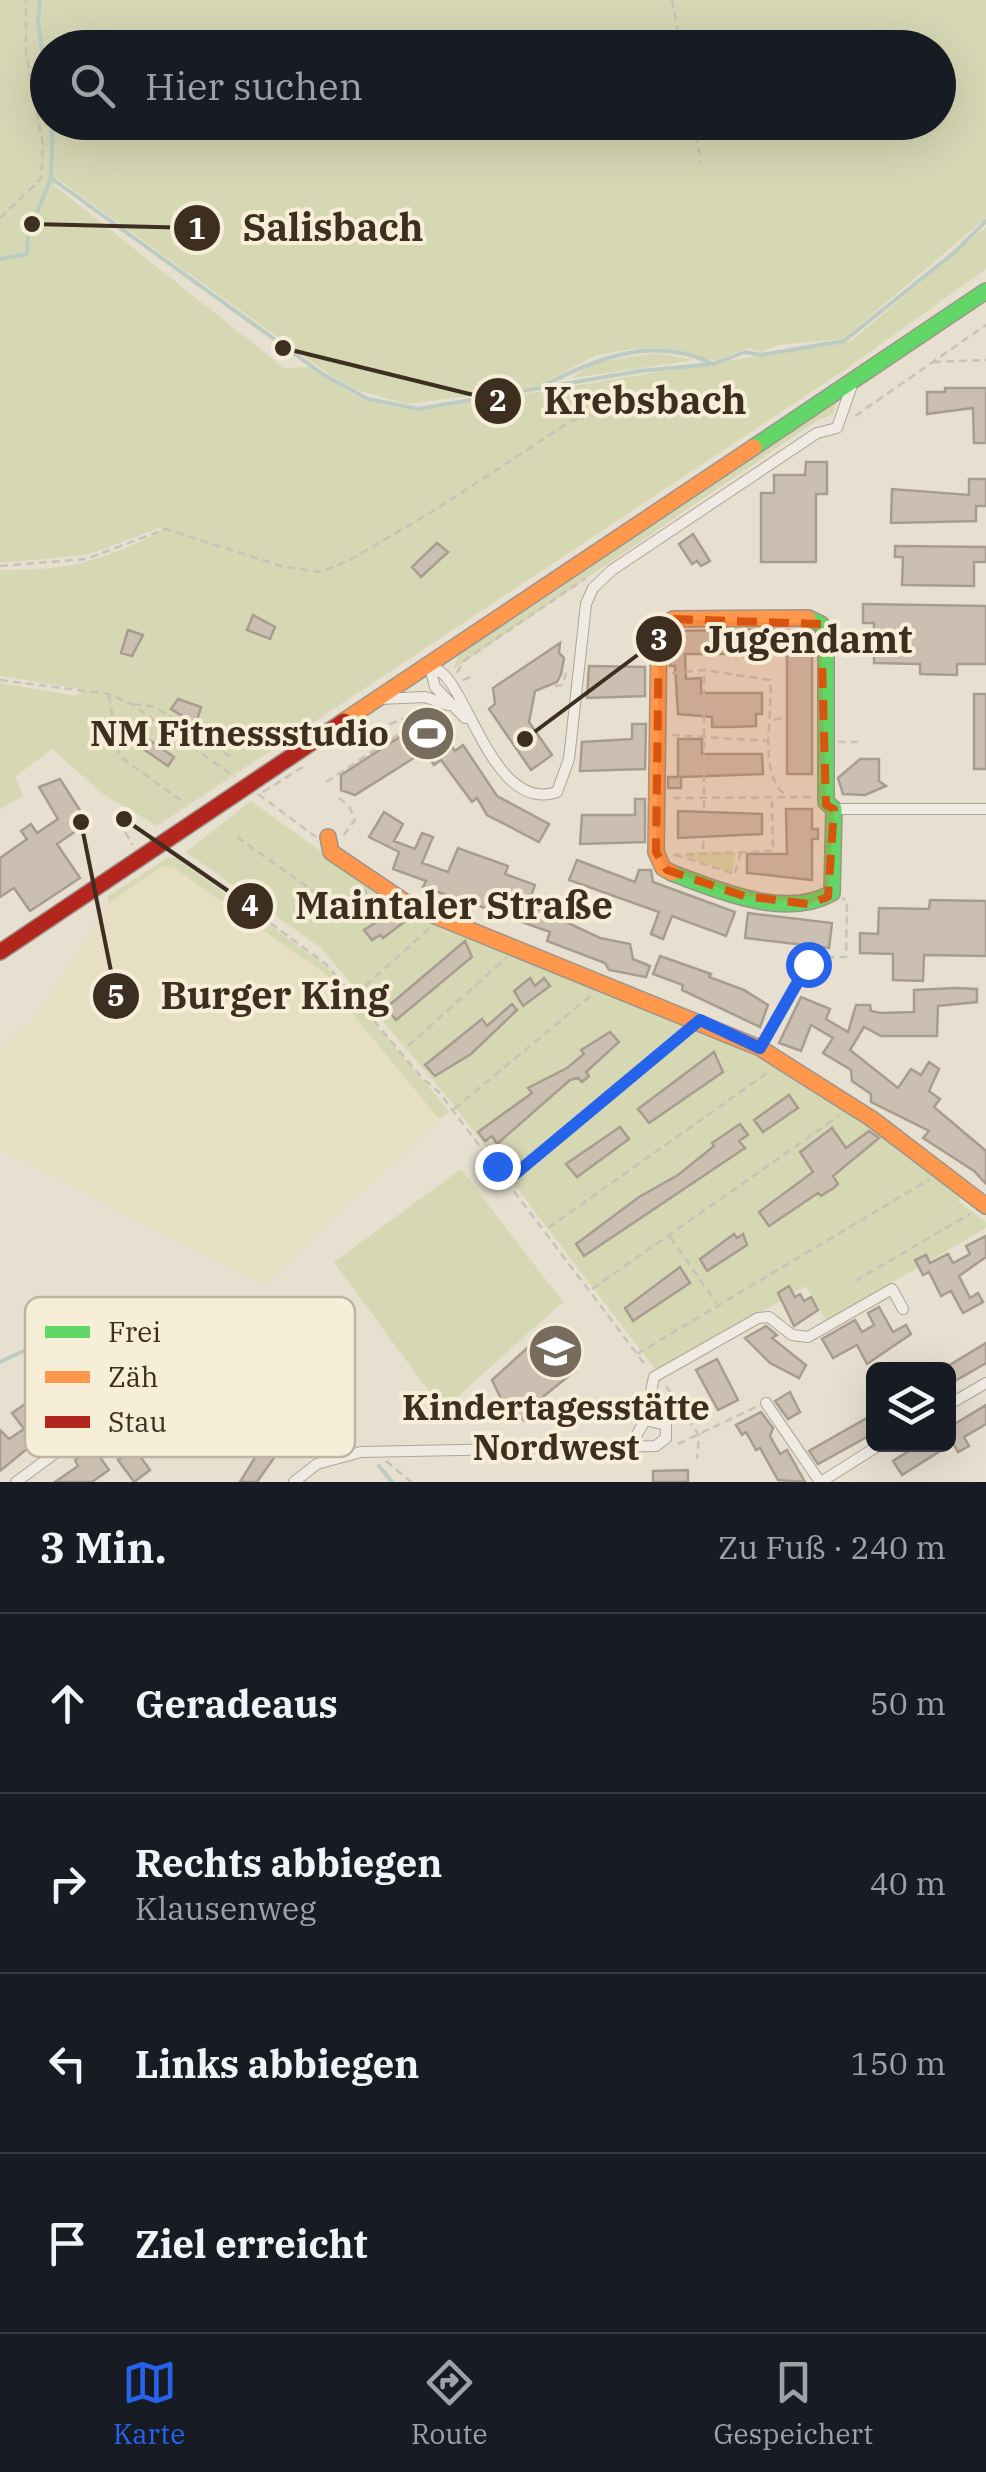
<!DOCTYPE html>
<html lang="de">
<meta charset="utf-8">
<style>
:root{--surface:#171b24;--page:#20242c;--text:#f1f3f6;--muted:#9ea1a6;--line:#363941;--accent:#2563eb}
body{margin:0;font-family:"IBM Plex Serif",serif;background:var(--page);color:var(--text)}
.controls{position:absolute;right:30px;bottom:30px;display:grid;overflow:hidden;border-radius:15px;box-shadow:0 10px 40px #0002}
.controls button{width:90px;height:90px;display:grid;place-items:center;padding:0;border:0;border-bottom:2px solid var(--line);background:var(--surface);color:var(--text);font:50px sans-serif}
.stop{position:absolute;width:30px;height:30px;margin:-22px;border:8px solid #2563eb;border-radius:50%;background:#fff}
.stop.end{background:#2563eb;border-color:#fff;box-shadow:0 2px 10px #0008}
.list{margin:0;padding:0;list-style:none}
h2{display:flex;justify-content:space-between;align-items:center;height:130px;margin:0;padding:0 40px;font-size:42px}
h2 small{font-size:32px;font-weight:400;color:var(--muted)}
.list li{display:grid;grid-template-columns:65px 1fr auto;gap:30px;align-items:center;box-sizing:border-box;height:180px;padding:0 40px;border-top:2px solid var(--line)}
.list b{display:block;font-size:38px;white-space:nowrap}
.list p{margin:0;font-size:32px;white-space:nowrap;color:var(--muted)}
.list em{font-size:32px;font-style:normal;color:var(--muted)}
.icon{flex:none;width:55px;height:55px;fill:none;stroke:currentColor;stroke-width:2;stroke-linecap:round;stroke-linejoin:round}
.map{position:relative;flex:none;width:986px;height:1482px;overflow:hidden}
.search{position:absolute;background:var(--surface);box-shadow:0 10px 40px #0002;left:30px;right:30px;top:30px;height:110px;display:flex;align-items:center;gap:25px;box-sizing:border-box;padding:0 35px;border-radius:55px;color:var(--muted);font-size:38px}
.sheet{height:850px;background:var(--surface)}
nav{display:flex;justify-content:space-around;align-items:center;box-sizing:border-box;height:140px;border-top:2px solid var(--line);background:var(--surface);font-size:28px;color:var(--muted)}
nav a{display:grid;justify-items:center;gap:5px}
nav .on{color:var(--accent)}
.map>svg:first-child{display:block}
.farmland{fill:#e6dfc2}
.green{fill:#d6d7b3;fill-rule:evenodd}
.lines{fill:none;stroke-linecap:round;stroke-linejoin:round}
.stream{stroke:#bcccc2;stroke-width:4}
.building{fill:#cbbfb2;stroke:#a89c90;stroke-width:2.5}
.street-casing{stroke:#ada599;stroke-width:12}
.fast-casing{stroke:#9c958a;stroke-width:18}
.slow-casing{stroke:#9c958a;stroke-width:18}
.jam-casing{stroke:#9c958a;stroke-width:18}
.path{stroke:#c8c2b9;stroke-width:2.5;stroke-dasharray:8 5;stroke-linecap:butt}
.street{stroke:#efebe3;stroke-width:10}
.fast{stroke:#63d668;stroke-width:15}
.slow{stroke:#ff974d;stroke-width:15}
.jam{stroke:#b3261e;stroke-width:15}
.route{stroke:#2563eb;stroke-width:12}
.marked{fill:#d7550e;fill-opacity:0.2;stroke:#d7550e;stroke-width:8;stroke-dasharray:20 12;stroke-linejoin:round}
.labels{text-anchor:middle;stroke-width:8;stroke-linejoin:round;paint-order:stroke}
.poi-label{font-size:35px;font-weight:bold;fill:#3d2e20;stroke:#f7eed8;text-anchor:end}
.key{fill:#f7eed8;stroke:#bfb4a1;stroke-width:2.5}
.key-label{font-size:28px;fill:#3d2e20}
.leader{fill:none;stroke:#3d2e20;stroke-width:4}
.callout-dot{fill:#3d2e20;stroke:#f7eed8;stroke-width:4}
.mark-label{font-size:30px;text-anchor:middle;font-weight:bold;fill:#fff}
.callout-label{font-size:38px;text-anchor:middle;font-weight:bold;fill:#3d2e20;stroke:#f7eed8;stroke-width:8;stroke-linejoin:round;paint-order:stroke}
</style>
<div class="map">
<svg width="986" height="1482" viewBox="0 0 986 1482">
<rect width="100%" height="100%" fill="#e7e0d1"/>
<path class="farmland" d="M161 867H173L327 975 347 1007 439 1119 264 1285 0 1149V1049L36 1018 109 903Z"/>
<path class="green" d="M0 0H986V218L843 339 778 345 761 352 747 348 715 361 661 348 631 349 594 356 536 387 406 404 357 390 336 379 56 178 54 185 284 368 309 367 353 394 383 405 418 411 851 341 986 227V269L846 369 157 826 103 794 52 749 15 777 23 796 0 809V683L78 696 81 689 0 676V570C72 570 94 563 159 533L162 527 87 555 0 563ZM48 48H938V122H48Z
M657 353 695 360 572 378 593 363Z
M838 396 833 414 818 420 454 669 459 654 469 645Z
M251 801 403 910 720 1035 858 1118 963 1196 958 1201 986 1222V1228L826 1321 806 1286 657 1372 452 1103 321 948 186 852Z
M691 852H736L732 872 682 856Z
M167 858H176L325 965 450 1112 439 1119 347 1007 327 975 173 867H161L109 903 107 897Z
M461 1169 563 1302 456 1398 433 1397 334 1262Z"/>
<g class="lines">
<path class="stream" d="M40 0 38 22 48 89
M53 122 51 178 324 375 368 399 418 409 640 371 713 364 745 352 761 355 844 341 956 251 986 221
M0 259 27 254 28 234 51 178
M541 387C594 359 652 335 711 363
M0 1362 43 1342 142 1314 158 1328 173 1361 195 1376 263 1392 334 1436
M379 1466 392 1482"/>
</g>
<path class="building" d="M945 388H986V443H974L973 408 927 414V392H945Z
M806 462H827V494H816V562H761V493H774V475H805Z
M969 479H986V506H976V521L891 523 892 489 969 495Z
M693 534 710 561 701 566 697 561 692 564 679 544Z
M437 543 448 552 421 577 412 567Z
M895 546 986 547V562H974V586L902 585 903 557H895Z
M863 604 986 606V664H957V675L920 674V664L874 663V623H863Z
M253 615 275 627 270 639 247 630Z
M780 629V639H812V774H787V654H685L686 679 701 678V693H762V714H756V726L732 727H712V717L678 714 675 666H670L675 631Z
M128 630 143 635 132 656 121 653Z
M560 643 559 653 564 658 561 674 557 682 535 691 529 722 552 755 531 770 489 709 495 704 493 688Z
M589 666 645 667V696L587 698Z
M974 694H986V769H974Z
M178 699 201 707 196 724 171 709Z
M632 724H646L645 769 580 771 582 742 632 739Z
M429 725 441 731 455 751 463 745 497 796 549 824 539 842 487 815 477 798 472 802 441 760 434 765 425 751 355 795 341 790V775L412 729Z
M142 735 174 757 168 766 136 744Z
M678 739H702V754H762L763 774 681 777V788H668V777H678Z
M860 759H879V781L886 786 865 795 843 794 838 778Z
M60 779 88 823 57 844 80 878 30 911 14 888 0 897V858L27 839 21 831 31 824 37 833 58 819 39 787Z
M635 799H645V842L580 844 582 815H635Z
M786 809H812V829H818V839H812V880L747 873V854H787Z
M678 811 762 814V834L678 838Z
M384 812 403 824 394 841 415 849 422 833 433 837 422 863 448 872 458 848 508 866 505 874 535 885 528 904 600 938 630 944 633 959 650 966 646 977 609 970 605 963 547 941 550 932 508 917 502 915 501 920 486 915 488 909 423 887 426 881 393 869 399 852 369 837Z
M577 860 635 882 639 870H651L653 882 735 912 726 936 672 916 663 939 651 934 659 912 569 880Z
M930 900 986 901V956L924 955 923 981 893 980V954L860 953V933L878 934 879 908 929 909Z
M401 913 408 919 383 938 380 935 372 940 364 930 389 914 394 919Z
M748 913 832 923 829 948 745 938Z
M465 941 472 957 396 1020 386 1008Z
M660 956 711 974 709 977 744 990 768 1005 760 1027 682 990 683 985 653 974Z
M530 978 535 986 544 978 550 986 523 1006 514 991Z
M956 988 977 989V1002L938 1006 937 1036H881L864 1027 850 1050 898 1088 911 1069 921 1075 929 1062 939 1069 929 1091 940 1099 934 1107 986 1151V1184L974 1171 923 1138 929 1131 871 1102V1094L852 1081 851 1070 823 1053 833 1038 811 1025 801 1051 779 1043 801 997 830 1009 826 1019 848 1032 856 1005H870L871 1011 881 1013 914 1012V990Z
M512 1004 517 1010 471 1054 435 1076 425 1065 482 1019 487 1026Z
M610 1032 619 1042 586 1072 589 1076 582 1082 578 1078 570 1080 497 1144 492 1136 485 1141 478 1132 532 1093 528 1088 567 1068 584 1054 581 1050Z
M714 1052 723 1072 649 1123 638 1109Z
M789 1095 798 1108 763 1132 754 1120Z
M740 1124 748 1135 739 1141 745 1148 584 1256 576 1244 639 1197 678 1175 714 1146 712 1143Z
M620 1127 629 1139 577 1177 566 1164Z
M832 1128 846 1148 869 1131 879 1138 833 1176 838 1184 835 1187 821 1196 818 1193 769 1226 759 1212 813 1172 800 1152Z
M734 1234 737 1238 743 1234 747 1245 707 1271 700 1259Z
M986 1236V1257L959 1276 970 1298 978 1293 983 1302 963 1313 951 1291 941 1296 929 1272 923 1275 915 1260 926 1255 930 1263 948 1254 953 1263 970 1254 966 1246Z
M680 1267 690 1283 633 1321 625 1308Z
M789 1286 795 1297 800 1294 804 1301 811 1297 818 1310 794 1326 778 1293Z
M879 1307 893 1332 906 1325 911 1334 867 1364 857 1345 833 1358 822 1339 855 1320 862 1332 874 1325 868 1313Z
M766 1326 777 1335 772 1338 806 1365 799 1378 770 1363 745 1338Z
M535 1341 554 1357 563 1351 575 1371 544 1396 525 1421 505 1407 492 1380Z
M986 1343V1363L948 1385V1366Z
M717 1359 738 1400 718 1410 696 1370Z
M46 1377 62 1401 34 1419 44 1435 0 1471V1430L9 1439 24 1429 12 1413 40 1394 34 1385Z
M790 1392 800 1412 788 1419 775 1401Z
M986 1405V1424L964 1437 969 1446 958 1452 953 1443 902 1475 893 1461 920 1444H948V1428Z
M247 1407 272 1409 283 1416 276 1426 290 1435 257 1482H240L259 1451 253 1447 267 1420Z
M761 1412 773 1428 770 1436 780 1454 787 1450 805 1482 778 1480 760 1448 756 1450 746 1432 742 1435 736 1425Z
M874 1414V1433L818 1464 809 1451Z
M134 1448 150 1470 134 1482 118 1460Z
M87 1452 91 1457 97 1453 109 1470 92 1482H55L78 1466 75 1460Z
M688 1470V1482H653V1471Z"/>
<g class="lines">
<defs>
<path id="street" d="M429 663C435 668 442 672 447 678 473 709 500 812 557 792L569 759 586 604 593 588 612 570 817 433 837 428 853 382
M429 663 435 687 465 718
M380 699 425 697 448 705
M834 809H986
M766 1403 820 1482
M948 1405 986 1383
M645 1420 654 1377 758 1318 769 1317 792 1335 808 1337 892 1289 903 1309
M16 1482 103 1418 108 1426
M294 1482 317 1464 361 1452 656 1446 666 1438V1425L645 1420 630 1447
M821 1482 881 1444"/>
<path id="fast" d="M754 447 986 291
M672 873C718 890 785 920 832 893L834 809 826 802V638L821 624 808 618"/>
<path id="slow" d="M344 721 754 447
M328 837 331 852 411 906 760 1048 872 1119 986 1206
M672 873 663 868 656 852 659 628 673 619 808 618"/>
<path id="jam" d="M0 952 344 721"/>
</defs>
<use href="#street" class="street-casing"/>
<use href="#fast" class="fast-casing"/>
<use href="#slow" class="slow-casing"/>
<use href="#jam" class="jam-casing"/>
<path class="path" d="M672 0 681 48
M694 122 701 163
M0 218 41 179 43 145 26 54V0
M933 362 986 360
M855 416 986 325
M0 566 86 559 166 529 281 566 320 572 348 561 435 510 571 421 627 404
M457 673 465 660 586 578
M672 673 704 670 770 680C774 712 756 776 787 796
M0 680 109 694 131 704 235 777
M463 680 473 676
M555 686 563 685 567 668
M109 695 119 756 182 801
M133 704 155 707 234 759
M704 710V672
M774 720 786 717
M672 735 769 741
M838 742H858
M329 749C347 739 414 717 421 709
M704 762V714
M704 774V824
M326 782 416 723 442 729
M263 792 306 765
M258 794 316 837
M339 798 349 806 355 820 341 839
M673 798 814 797
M125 832 133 845
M237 837 340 910 367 891
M703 849 704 834
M176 854 326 964 423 1079 439 1092 646 1366
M673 855 773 851 772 801
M675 855 735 874
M735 873 741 852
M365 986 431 927
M767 1035 813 957H846L847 901 842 898
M408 1046 507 957
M454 1109 594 993
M509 1179 687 1031
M548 1228 770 1071
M670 1237 717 1304
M855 1281 970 1214
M592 1289 839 1116
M637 1354 930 1179
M666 1386 699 1435 697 1459
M678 1444 756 1407
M386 1461 411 1482"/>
<use href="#street" class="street"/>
<use href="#fast" class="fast"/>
<use href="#slow" class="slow"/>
<use href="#jam" class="jam"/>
</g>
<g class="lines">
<path class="route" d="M497 1166 508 1180 700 1020 760 1048 808 964"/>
</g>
<path class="marked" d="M673 619 821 624 826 805 834 809 828 897 808 904 744 896 667 870 656 852 659 628Z"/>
<defs>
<symbol id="stadium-disc" viewBox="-11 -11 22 22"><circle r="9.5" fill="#786c5e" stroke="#f7eed8"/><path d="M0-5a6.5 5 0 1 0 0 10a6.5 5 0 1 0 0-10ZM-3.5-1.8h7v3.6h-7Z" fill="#fff"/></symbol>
<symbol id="school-disc" viewBox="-11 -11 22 22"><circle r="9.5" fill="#786c5e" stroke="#f7eed8"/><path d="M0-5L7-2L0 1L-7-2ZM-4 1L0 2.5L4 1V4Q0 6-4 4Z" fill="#fff"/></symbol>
</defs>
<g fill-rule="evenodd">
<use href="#stadium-disc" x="396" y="702" width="63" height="63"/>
<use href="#school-disc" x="524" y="1320" width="63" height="63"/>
</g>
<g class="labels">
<g class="poi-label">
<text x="389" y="746">NM Fitnessstudio</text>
<text x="556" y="1420" text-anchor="middle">Kindertagesstätte<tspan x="556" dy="40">Nordwest</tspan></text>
</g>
</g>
<rect x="25" y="1297" width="330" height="160" rx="15" class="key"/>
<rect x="45" y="1326" width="45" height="12" fill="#63d668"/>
<rect x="45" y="1371" width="45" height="12" fill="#ff974d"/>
<rect x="45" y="1416" width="45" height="12" fill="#b3261e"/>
<g class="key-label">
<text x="108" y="1342">Frei</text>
<text x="108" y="1387">Zäh</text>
<text x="108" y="1432">Stau</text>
</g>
<path class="leader" d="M32 224L197 228M283 348L498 401M525 739L659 639M124 819L250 906M81 822L116 996"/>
<g class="callout-dot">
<circle cx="32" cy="224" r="10"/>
<circle cx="283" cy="348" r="10"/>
<circle cx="525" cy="739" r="10"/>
<circle cx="124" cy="819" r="10"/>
<circle cx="81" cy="822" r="10"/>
<circle cx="197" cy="228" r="25"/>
<circle cx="498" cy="401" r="25"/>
<circle cx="659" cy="639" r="25"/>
<circle cx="250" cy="906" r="25"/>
<circle cx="116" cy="996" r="25"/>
</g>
<g class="mark-label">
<text x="197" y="239">1</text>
<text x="498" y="411">2</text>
<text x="659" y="650">3</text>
<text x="250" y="916">4</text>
<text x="116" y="1006">5</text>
</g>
<g class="callout-label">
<text x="333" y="241">Salisbach</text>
<text x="645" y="414">Krebsbach</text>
<text x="808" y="653">Jugendamt</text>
<text x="454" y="919">Maintaler Straße</text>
<text x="275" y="1009">Burger King</text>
</g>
</svg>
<div class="controls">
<button><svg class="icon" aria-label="layers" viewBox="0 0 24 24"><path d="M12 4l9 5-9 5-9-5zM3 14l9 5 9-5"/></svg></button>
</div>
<div class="stop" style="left:808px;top:964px"></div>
<div class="stop end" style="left:497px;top:1166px"></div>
<div class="search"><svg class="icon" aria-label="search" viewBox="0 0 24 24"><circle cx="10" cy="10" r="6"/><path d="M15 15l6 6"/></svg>Hier suchen</div>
</div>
<section class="sheet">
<h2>3 Min.<small>Zu Fuß · 240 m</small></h2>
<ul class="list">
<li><svg class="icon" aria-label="ahead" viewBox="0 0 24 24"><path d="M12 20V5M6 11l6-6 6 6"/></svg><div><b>Geradeaus</b></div><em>50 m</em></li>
<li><svg class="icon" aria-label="right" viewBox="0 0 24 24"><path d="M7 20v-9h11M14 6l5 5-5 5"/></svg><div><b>Rechts abbiegen</b><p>Klausenweg</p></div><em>40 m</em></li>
<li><svg class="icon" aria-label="left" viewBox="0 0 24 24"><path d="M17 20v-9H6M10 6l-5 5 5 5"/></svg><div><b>Links abbiegen</b></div><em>150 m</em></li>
<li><svg class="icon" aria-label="arrive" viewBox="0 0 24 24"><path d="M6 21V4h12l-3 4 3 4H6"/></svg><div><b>Ziel erreicht</b></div></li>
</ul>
</section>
<nav>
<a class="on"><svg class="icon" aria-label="map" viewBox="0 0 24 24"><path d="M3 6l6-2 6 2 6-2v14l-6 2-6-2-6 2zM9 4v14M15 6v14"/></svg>Karte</a>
<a><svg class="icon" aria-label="directions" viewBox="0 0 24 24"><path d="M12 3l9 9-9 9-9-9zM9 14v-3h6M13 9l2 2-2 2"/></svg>Route</a>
<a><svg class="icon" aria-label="saved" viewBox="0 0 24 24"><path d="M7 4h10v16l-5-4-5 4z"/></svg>Gespeichert</a>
</nav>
